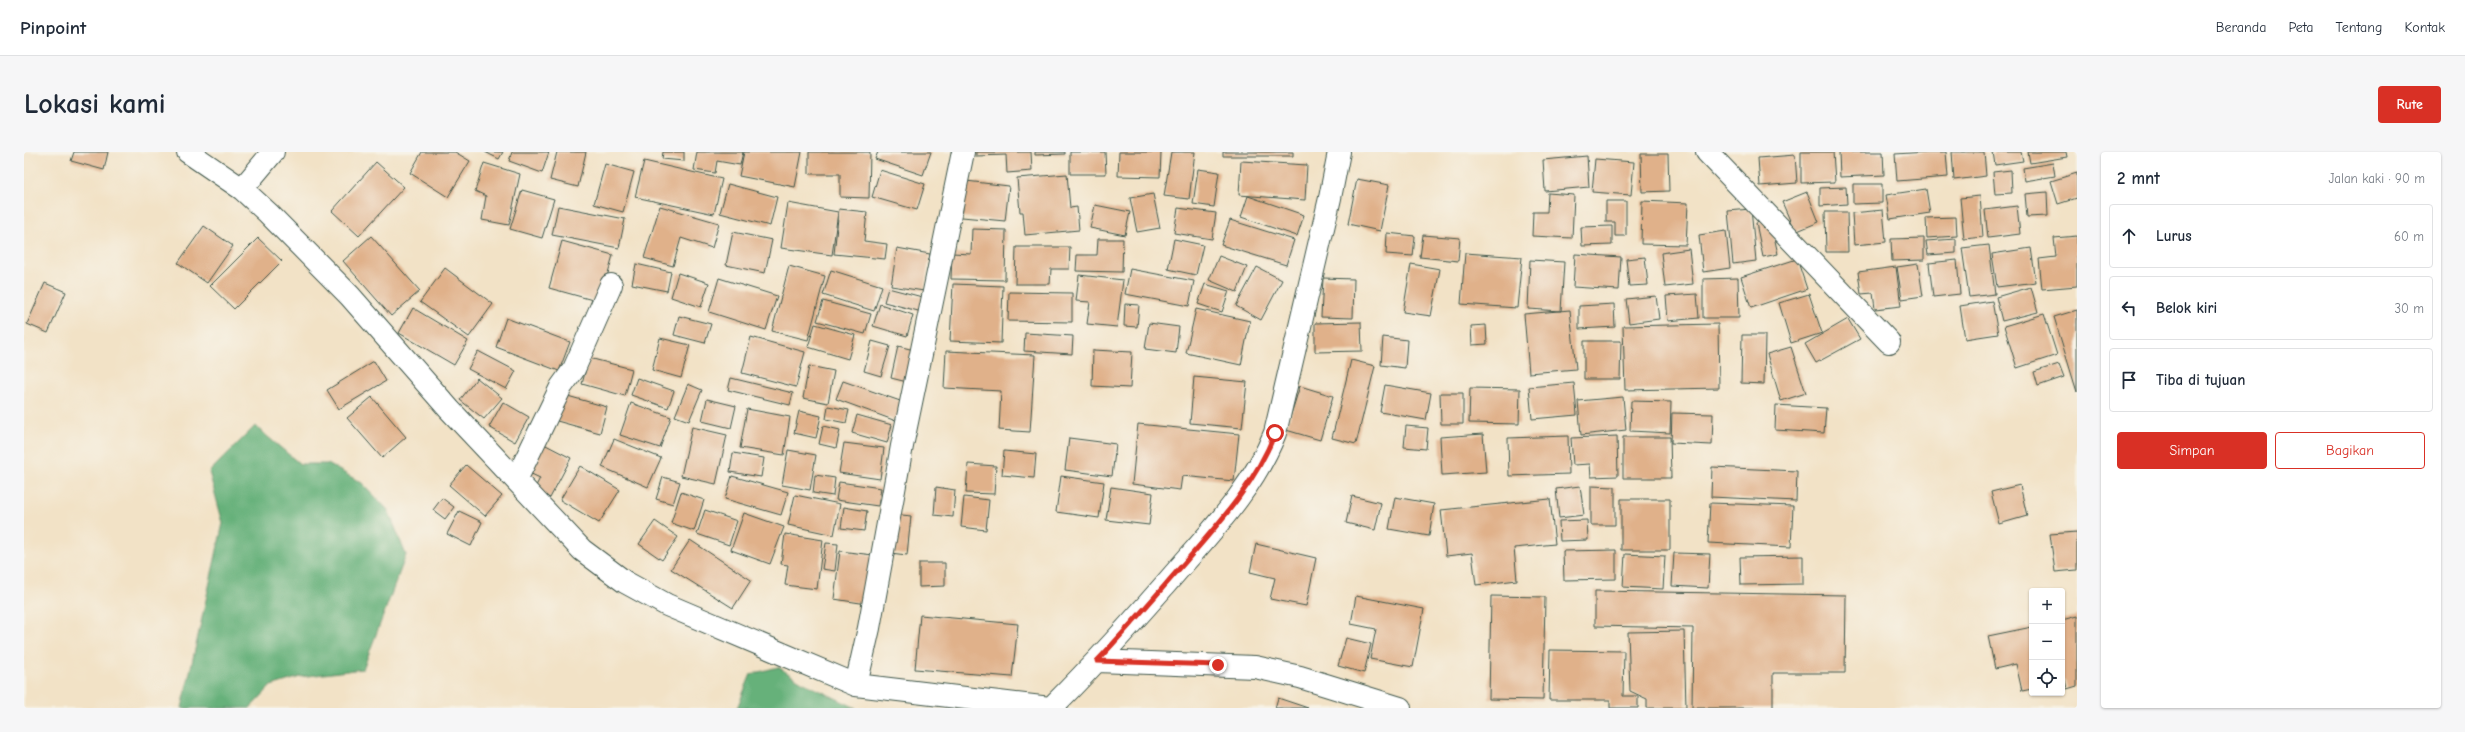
<!DOCTYPE html>
<html lang="id">
<meta charset="utf-8">
<style>
:root{--surface:#fff;--page:#f6f6f7;--text:#1f2937;--muted:#747a83;--line:#e0e1e3;--accent:#d93025}
body{margin:0;font-family:"Comic Neue",sans-serif;background:var(--page);color:var(--text)}
.controls{position:absolute;right:12px;bottom:12px;display:grid;overflow:hidden;border-radius:4px;box-shadow:0 1px 3px #0004}
.controls button{width:36px;height:36px;display:grid;place-items:center;padding:0;border:0;border-bottom:1px solid var(--line);background:var(--surface);color:var(--text);font:20px sans-serif}
.stop{position:absolute;width:12px;height:12px;margin:-9px;border:3px solid #d93025;border-radius:50%;background:#fff}
.stop.end{background:#d93025;border-color:#fff;box-shadow:0 1px 4px #0008}
.list{margin:0;padding:0;list-style:none}
h2{display:flex;justify-content:space-between;align-items:center;height:52px;margin:0;padding:0 16px;font-size:17px}
h2 small{font-size:13px;font-weight:400;color:var(--muted)}
.list li{display:grid;grid-template-columns:26px 1fr auto;gap:12px;align-items:center;box-sizing:border-box;height:64px;margin:0 8px 8px;padding:0 8px;border:1px solid var(--line);border-radius:4px}
.list b{display:block;font-size:15px;white-space:nowrap}
.list em{font-size:13px;font-style:normal;color:var(--muted)}
.actions{display:flex;gap:8px;padding:12px 16px}
.actions a{flex:1;padding:9px 0;border:1px solid var(--accent);border-radius:4px;text-align:center;font-size:14px;color:var(--accent)}
.actions .main{background:var(--accent);color:#fff}
.icon{flex:none;width:22px;height:22px;fill:none;stroke:currentColor;stroke-width:2;stroke-linecap:round;stroke-linejoin:round}
.map{position:relative;flex:none;width:2053px;height:556px;overflow:hidden;border-radius:4px}
header{display:flex;align-items:center;gap:24px;box-sizing:border-box;height:56px;padding:0 20px;background:var(--surface);border-bottom:1px solid var(--line)}
header strong{font-size:19px}
nav{display:flex;gap:22px;margin-inline-start:auto;font-size:14px}
.intro{display:flex;align-items:center;justify-content:space-between;box-sizing:border-box;height:96px;padding:0 24px}
h1{margin:0;font-size:28px}
.button{padding:10px 18px;border-radius:4px;background:var(--accent);color:#fff;font-size:14px;font-weight:700}
main{display:flex;gap:24px;padding:0 24px}
aside{flex:1;background:var(--surface);border-radius:4px;box-shadow:0 1px 3px #0004}
.map>svg:first-child{display:block}
.forest{fill:#66b17a;stroke:#427757}
.building{fill:#e0b18a}
.lines{fill:none;stroke-linecap:round;stroke-linejoin:round}
.minor-casing{stroke:#3f564a;stroke-width:24}
.minor{stroke:#fff;stroke-width:22}
.route{stroke:#d93025;stroke-width:5}
</style>
<header>
<strong>Pinpoint</strong>
<nav><a>Beranda</a><a>Peta</a><a>Tentang</a><a>Kontak</a></nav>
</header>
<div class="intro"><h1>Lokasi kami</h1><a class="button">Rute</a></div>
<main>
<div class="map">
<svg width="2053" height="556" viewBox="0 0 2053 556">
<rect width="100%" height="100%" fill="#f7f3e8"/>
<filter id="ink" filterUnits="userSpaceOnUse"><feTurbulence type="fractalNoise" baseFrequency=".025" numOctaves="2"/><feDisplacementMap in="SourceGraphic" scale="8" xChannelSelector="R" yChannelSelector="G"/><feConvolveMatrix kernelMatrix="1 2 1 2 8 2 1 2 1" color-interpolation-filters="sRGB"/></filter>
<filter id="wash" filterUnits="userSpaceOnUse"><feTurbulence type="fractalNoise" baseFrequency=".012" numOctaves="4" result="noise"/><feDisplacementMap in="SourceGraphic" scale="16" xChannelSelector="R" yChannelSelector="G"/><feGaussianBlur stdDeviation="0.9" result="paint"/><feColorMatrix in="noise" values="0 0 0 0 0 0 0 0 0 0 0 0 0 0 0 0 0 1.4 0 .05"/><feComposite in="paint" operator="in"/></filter>
<g filter="url(#wash)">
<rect width="100%" height="100%" fill="#f2e2c6"/>
<path class="forest" d="M231 274 276 312H304L338 331 364 358 382 403 339 517 276 525 247 534 226 556H158L199 371 185 320Z
M754 515 778 530 832 556H713L727 522Z"/>
<g id="blocks">
<path class="building" d="M50 0H84L80 18 47 9Z
M398 0H431L446 9 424 45 386 21Z
M461 0H479L475 7Z
M488 0H525L518 21 485 9Z
M533 0H562L554 35 526 28Z
M639 0H660V9L638 7Z
M673 0H719L716 13 693 9 691 21 670 18Z
M720 0H778L771 35 715 24Z
M785 0H846L845 46 816 45V22H785Z
M854 0H907L899 23 851 7Z
M952 0H1007L1008 19 983 21 982 3 952 4Z
M1011 0H1041V2L1011 3Z
M1046 0H1081L1082 22H1046Z
M1095 0H1137L1136 25 1094 24Z
M1147 0H1171L1165 47 1140 44Z
M1199 0H1269V4H1199Z
M1777 0H1809L1811 30 1777 31Z
M1815 0H1859L1860 23 1816 25Z
M1903 0H1922L1924 25 1873 29 1871 2Z
M1928 0H1960L1962 24 1930 28Z
M1969 0H1997L1999 9 1971 13Z
M2004 0H2042L2043 5 2006 11Z
M1617 2H1644L1645 39 1618 40Z
M1771 3 1773 31 1736 34 1734 6Z
M1563 4 1565 35 1521 39 1519 8Z
M1571 7 1610 10 1607 43 1568 40Z
M620 9 698 27 690 62 611 45Z
M1217 9 1283 13 1281 48 1215 43Z
M352 10 380 35 335 84 308 59Z
M460 11 496 22 485 73 458 68 462 44 451 39Z
M2029 11 2031 24 2001 29 1999 16Z
M581 12 610 20 599 60 570 52Z
M1174 17 1195 20 1190 55 1169 52Z
M856 18 901 32 893 58 848 45Z
M1987 18 1988 41 1971 42 1969 20Z
M2053 21V46L2034 52 2027 29Z
M1043 22 1046 56 1053 55 1055 78 1001 83 999 60H996L993 26Z
M1333 27 1365 33 1356 79 1324 72Z
M942 29 985 34 981 69 938 65Z
M704 32 753 45 746 74 696 61Z
M1829 32H1858V51L1829 52Z
M1822 35 1823 52 1796 54V36Z
M1902 37 1906 61 1866 67 1862 43Z
M498 38 530 47 518 86 486 77Z
M1783 40 1795 70 1771 80 1758 50Z
M2023 40 2024 64 2003 65 2001 42Z
M1524 41 1550 43 1548 86 1508 84 1509 60H1523Z
M1129 42 1136 76 1113 80 1106 46Z
M1224 44 1280 63 1273 84 1217 65Z
M1956 44 1959 85 1940 87 1936 46Z
M1582 49H1602V84H1591V70H1582Z
M1618 49 1664 51 1662 93 1617 92Z
M764 51 814 60 808 103 757 96Z
M1071 53 1106 60 1101 83 1066 76Z
M534 54 601 67 595 96 528 83Z
M636 54 695 71 688 96 657 86 649 114 620 106Z
M1993 54 1996 82 1964 86 1961 58Z
M1154 56 1192 61 1188 87 1150 81Z
M815 57 843 60 840 89 863 92 861 107 810 102Z
M1727 57 1732 109 1709 112 1704 59Z
M1859 58 1862 90 1830 93 1828 61Z
M1801 60H1823L1824 100H1802Z
M1932 65 1933 84 1903 86 1902 66Z
M1746 67 1754 102 1739 105 1732 71Z
M1206 68 1270 88 1262 113 1197 93Z
M180 74 209 94 183 131 154 111Z
M1588 74V93L1558 94 1557 75Z
M948 77 982 78 981 128 927 127 928 101 947 102Z
M1702 79 1706 116 1679 120 1675 83Z
M709 80 748 88 741 121 702 113Z
M1363 81 1391 84 1389 104 1362 102Z
M1399 83 1436 86 1434 109 1396 105Z
M347 84 396 139 367 164 319 109Z
M2053 84V134L2018 137 2015 107 2032 105 2030 86Z
M234 86 258 109 210 157 186 134Z
M1900 86V108L1868 109 1867 87Z
M1074 87H1099L1098 120 1052 119 1053 103H1073Z
M1150 87 1179 93 1172 123 1144 117Z
M1932 87V101L1904 103 1902 89Z
M538 89 589 103 576 150 525 136Z
M1965 93 1971 142 1945 145 1938 96Z
M992 95H1046L1045 117H1027L1026 132H991Z
M873 96 906 102 900 139 867 134Z
M2007 96 2012 130 1973 135 1968 102Z
M1665 97 1669 132 1641 135 1637 101Z
M1441 101 1498 105 1493 156 1437 152Z
M1551 102 1597 105 1595 138 1549 135Z
M1195 104 1223 115 1213 140 1185 128Z
M1621 105 1624 133 1605 134 1602 107Z
M1773 107 1783 137 1727 156 1717 125Z
M1506 108 1540 110 1537 159 1504 157Z
M1933 108 1936 142 1909 145 1905 111Z
M612 112 647 120 643 139 608 132Z
M1387 112 1416 117 1407 164 1379 160Z
M1894 112 1899 144 1878 147 1873 115Z
M765 114 801 124 784 188 748 179Z
M1233 115 1258 128 1237 168 1212 154Z
M1872 115 1877 154 1851 157 1849 141 1837 142 1834 120Z
M421 116 469 152 445 185 396 150Z
M1106 117 1170 129 1165 154 1101 142Z
M807 118 858 134 850 159 799 143Z
M654 121 685 131 677 155 647 145Z
M1055 123 1099 128 1093 175 1063 172 1066 150 1052 149Z
M695 126 753 144 742 178 685 160Z
M1299 126 1330 127 1329 166 1297 165Z
M1714 126 1715 166H1679V127Z
M21 131 42 140 24 181 3 172Z
M929 132 979 134 977 191 926 189Z
M1181 132 1205 139 1198 160 1174 152Z
M2007 135 2014 160 1978 169 1972 145Z
M864 136 902 146 898 160 860 150Z
M985 140 1048 141V170L984 169Z
M1673 142 1675 166 1644 169 1642 144Z
M1785 142 1798 181 1767 191 1755 151Z
M1632 144 1635 167 1605 171 1602 147Z
M799 149 847 162 841 182 793 169Z
M1968 149 1974 182 1941 187 1936 154Z
M856 152 889 163 883 184 849 174Z
M1101 152 1115 153 1113 175 1100 174Z
M1590 152 1591 175 1555 177V154Z
M389 156 444 189 430 213 375 181Z
M1172 157 1226 169 1217 213 1162 201Z
M1546 158 1552 217 1505 221 1500 162Z
M2053 158V240L2030 165Z
M2020 162 2033 203 1993 216 1980 174Z
M655 164 687 172 681 191 650 183Z
M482 166 546 190 535 219 472 195Z
M1824 167 1836 187 1792 211 1781 192Z
M1337 170 1338 199 1291 200V171Z
M1125 171 1155 175 1152 201 1121 197Z
M791 172 831 183 824 207 784 195Z
M1694 172 1695 236 1601 238 1599 174Z
M1462 173 1463 192 1448 193 1447 174Z
M1001 181 1049 184 1048 202 1000 199Z
M1718 183H1741L1740 232 1717 231Z
M727 185 781 200 772 235 718 221Z
M1359 185 1383 188 1381 216 1357 213Z
M636 186 666 193 657 226 628 218Z
M848 189 866 194 857 224 840 219Z
M1560 189H1597L1596 227H1560Z
M874 194 894 199 887 231 867 226Z
M1767 195 1782 241 1757 249 1743 202Z
M1069 198 1108 200 1106 236 1068 234Z
M454 199 492 219 482 237 444 217Z
M922 199 1011 203 1006 280 975 278 977 239 920 236Z
M565 206 608 217 601 244 558 232Z
M1327 208 1351 214 1332 292 1308 286Z
M350 209 362 229 315 257 303 238Z
M2035 212 2040 225 2014 234 2010 220Z
M785 214 810 219 804 251 779 246Z
M1170 225 1223 230 1218 276 1166 271Z
M453 226 478 246 460 267 436 248Z
M613 226 650 239 644 256 607 243Z
M707 226 769 241 766 253 704 238Z
M819 229 879 250 872 269 812 247Z
M1550 231 1553 263 1508 267 1505 235Z
M664 232 678 238 665 269 651 264Z
M1361 233 1407 241 1402 268 1356 260Z
M1276 234 1309 244 1296 288 1262 278Z
M1446 236 1496 237 1495 272 1445 271Z
M1416 241H1439V272H1417Z
M540 243 583 255 576 281 533 269Z
M348 245 382 285 358 306 323 266Z
M1599 245 1602 278 1557 283 1554 249Z
M683 247 712 254 707 276 678 269Z
M1607 249 1647 250 1646 281 1606 279Z
M479 250 505 265 491 290 465 275Z
M607 251 647 265 636 296 596 283Z
M1752 253 1802 256 1800 281 1751 278Z
M804 254 825 258 822 271 802 267Z
M723 257 766 265 760 303 716 296Z
M775 259 797 264 792 286 770 281Z
M1648 261 1689 262 1688 293 1647 291Z
M833 263 868 273 863 291 828 281Z
M1114 272 1215 282 1210 329 1158 324 1156 338 1108 332Z
M799 274 816 278 812 296 795 292Z
M1382 274 1404 276 1402 297 1380 295Z
M668 275 703 283 692 332 657 324Z
M1459 282 1462 320 1418 323 1416 285Z
M1544 284 1545 322 1485 324 1484 286Z
M1593 284 1594 324 1567 325 1566 312 1549 313 1547 286Z
M1599 285H1646L1647 326H1599Z
M1045 286 1092 292 1088 324 1041 318Z
M590 287 637 306 624 335 578 315Z
M516 290 547 306 526 346 510 338 516 326 501 319Z
M820 291 860 296 856 327 815 321Z
M764 298 792 303 786 338 758 333Z
M980 299 1012 302 1010 326 978 323Z
M709 301 740 306 737 325 706 320Z
M944 312 972 314 970 342 942 341Z
M442 313 478 344 461 364 425 333Z
M556 314 596 338 575 371 536 348Z
M1688 315 1773 319 1772 349 1687 345Z
M791 323 811 326 809 344 789 341Z
M708 324 764 340 757 363 701 347Z
M1037 324 1080 330 1075 366 1032 360Z
M639 325 656 330 649 352 632 347Z
M815 330 857 336 854 354 812 348Z
M1996 333 2003 364 1975 372 1967 340Z
M1556 334 1560 363 1535 366 1532 337Z
M1567 334 1591 335V373H1567Z
M912 335 931 338 929 365 910 363Z
M1087 335 1129 341 1125 373 1082 368Z
M657 340 680 348 670 379 647 371Z
M771 343 816 352 810 383 764 373Z
M1328 344 1357 351 1351 378 1322 371Z
M940 345 965 348 962 378 937 375Z
M1371 345 1410 352 1405 384 1365 377Z
M418 346 430 355 421 367 409 358Z
M1526 347 1531 392 1490 396 1493 428 1452 433 1448 401 1422 404 1417 358Z
M1597 347H1646V398H1597Z
M1686 351 1769 354 1767 395 1684 391Z
M820 355 843 359 840 379 817 376Z
M681 358 713 369 705 393 673 382Z
M435 359 458 370 447 394 423 382Z
M720 361 760 375 746 412 707 398Z
M869 362 887 364 883 403 866 401Z
M1563 368 1564 388 1536 389 1535 369Z
M631 369 654 385 638 408 615 392Z
M2053 380V418L2031 420 2026 382Z
M761 382 799 388 793 437 761 433 764 413 757 412Z
M666 388 727 428 709 456 647 417Z
M802 391 814 392 811 419 798 417Z
M1232 392 1292 406 1282 454 1246 447 1251 426 1226 420Z
M1592 398V427L1540 428 1539 399Z
M816 399 849 403 843 452 810 447Z
M1650 401 1686 402 1684 436 1648 434Z
M1601 402 1641 404 1639 437 1599 435Z
M1779 404V432L1717 433 1716 405Z
M895 411H921V434L895 435Z
M1571 439 1822 443 1821 521H1749V556H1668L1669 476 1571 474Z
M1332 444 1400 457 1389 515 1346 507 1352 477 1327 472Z
M1467 444 1521 445 1519 548 1465 547Z
M896 463 994 472 988 525 891 517Z
M2053 464V534L2043 537 2041 528H2038V468Z
M2008 475V537L1998 539 1992 512 1971 517 1964 484Z
M1660 479 1662 556H1623V547L1606 539 1604 480Z
M1322 486 1347 492 1340 521 1314 514Z
M1526 498 1600 499 1599 544H1614V556H1586V548H1525Z
M1254 546 1284 556H1251Z"/>
</g>
</g>
<g filter="url(#ink)">
<use href="#blocks" fill-opacity="0" stroke="#3f564a" stroke-width="1"/>
<g class="lines">
<defs>
<path id="minor" d="M164 0 218 37 244 61 326 144 425 257 558 398 601 430 643 453 832 533 1026 556
M1683 0 1865 190
M218 37 249 0
M492 328 537 235 550 217 587 133
M1073 509 1231 515 1276 525 1376 556
M832 533 845 476 878 294 939 0
M1027 556C1073 510 1116 462 1159 412 1194 372 1231 332 1251 281L1306 46 1315 0"/>
</defs>
<use href="#minor" class="minor-casing"/>
<use href="#minor" class="minor"/>
</g>
</g>
<g class="lines" filter="url(#ink)">
<path class="route" d="M1194 513 1073 509C1104 476 1133 442 1163 408 1197 369 1232 330 1251 281"/>
</g>
</svg>
<div class="controls">
<button>+</button>
<button>−</button>
<button><svg class="icon" aria-label="locate" viewBox="0 0 24 24"><circle cx="12" cy="12" r="6"/><path d="M12 2v4M12 18v4M2 12h4M18 12h4"/></svg></button>
</div>
<div class="stop" style="left:1251px;top:281px"></div>
<div class="stop end" style="left:1194px;top:513px"></div>
</div>
<aside>
<h2>2 mnt<small>Jalan kaki · 90 m</small></h2>
<ul class="list">
<li><svg class="icon" aria-label="ahead" viewBox="0 0 24 24"><path d="M12 20V5M6 11l6-6 6 6"/></svg><div><b>Lurus</b></div><em>60 m</em></li>
<li><svg class="icon" aria-label="left" viewBox="0 0 24 24"><path d="M17 20v-9H6M10 6l-5 5 5 5"/></svg><div><b>Belok kiri</b></div><em>30 m</em></li>
<li><svg class="icon" aria-label="arrive" viewBox="0 0 24 24"><path d="M6 21V4h12l-3 4 3 4H6"/></svg><div><b>Tiba di tujuan</b></div></li>
</ul>
<div class="actions"><a class="main">Simpan</a><a>Bagikan</a></div>
</aside>
</main>
